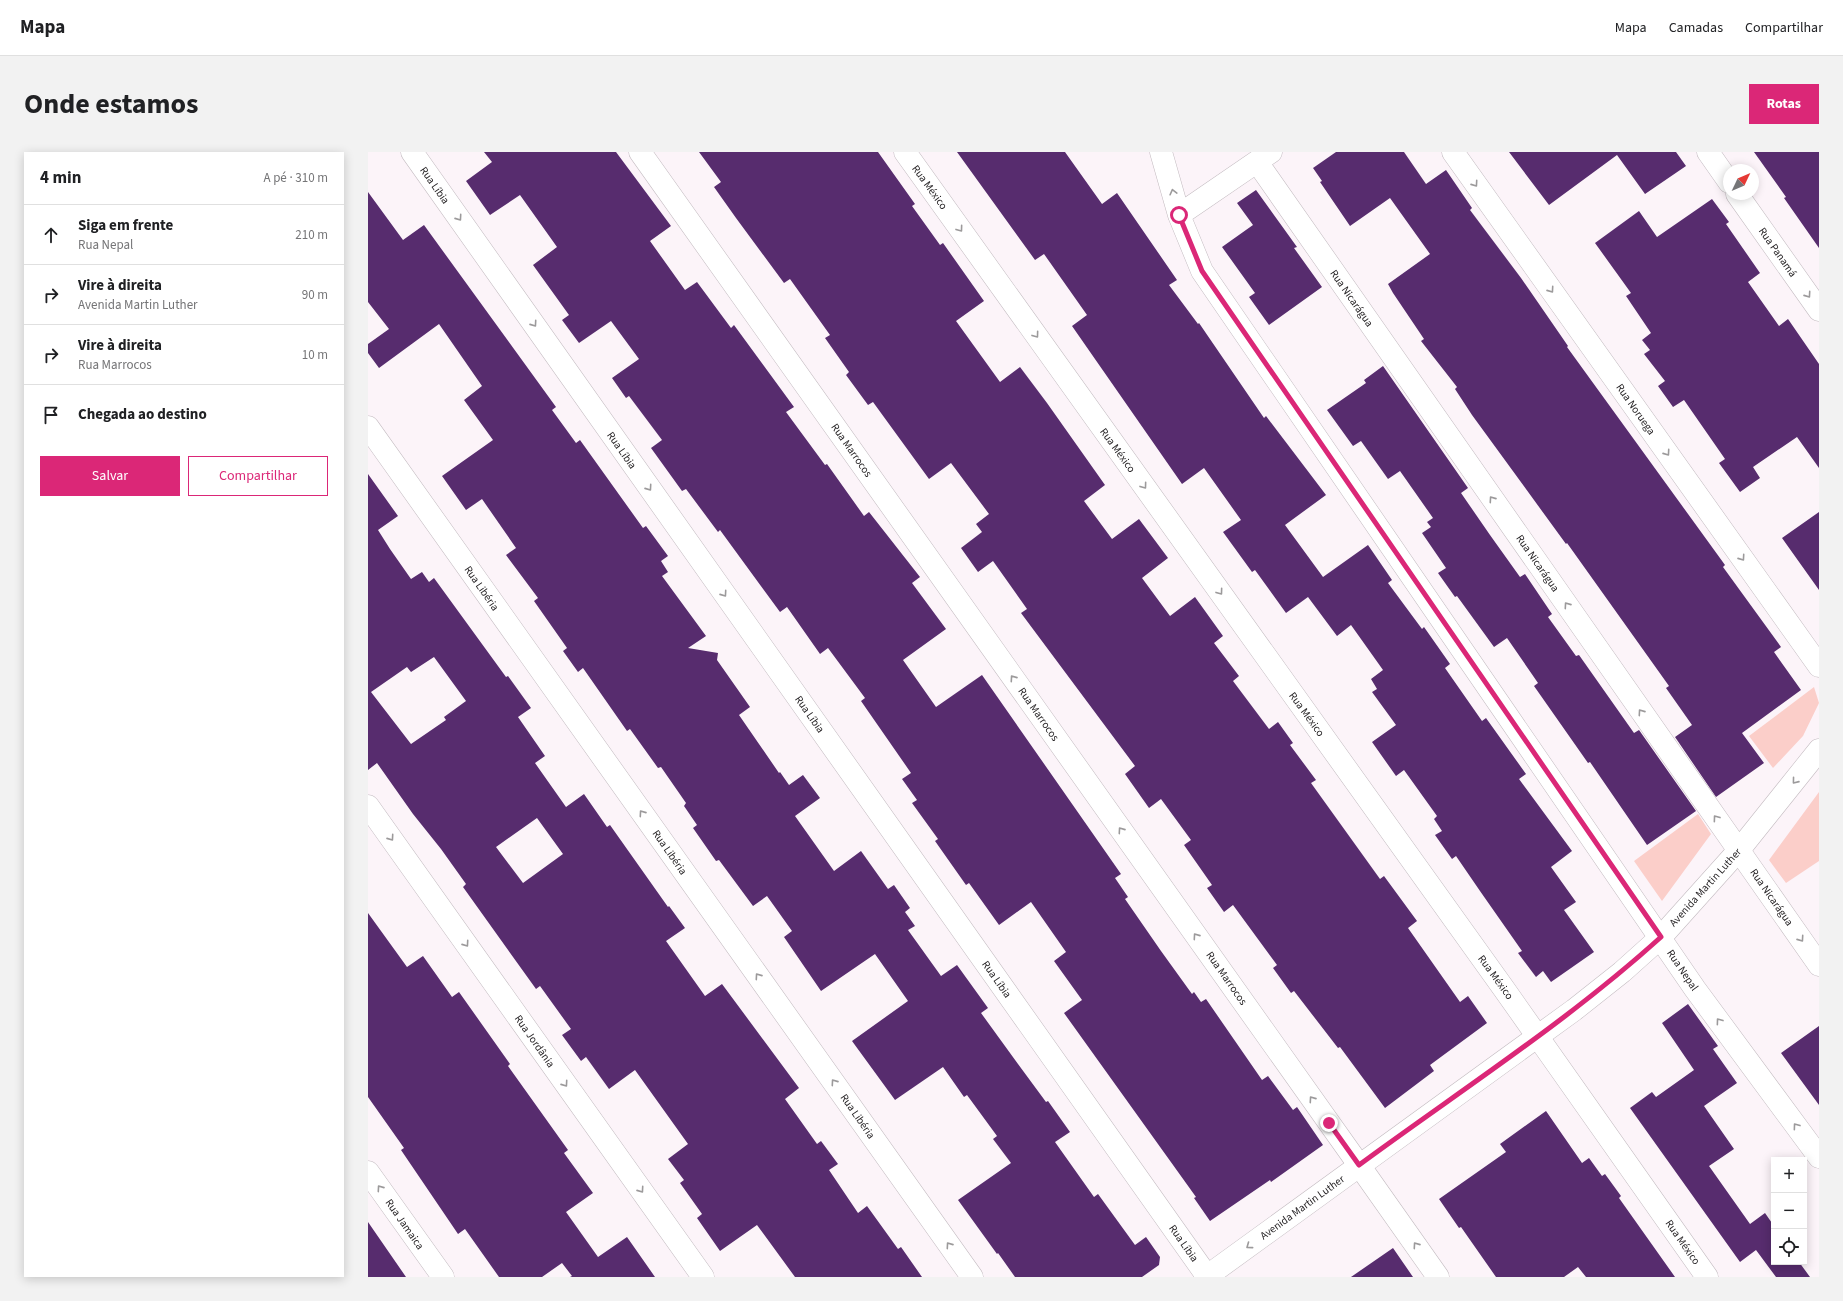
<!DOCTYPE html>
<html lang="pt">
<meta charset="utf-8">
<style>
:root{--surface:#fff;--page:#f2f2f2;--text:#202124;--muted:#757577;--line:#e0e0e0;--accent:#db2777}
body{margin:0;font-family:"Source Sans 3",sans-serif;background:var(--page);color:var(--text)}
.controls{position:absolute;right:12px;bottom:12px;display:grid;overflow:hidden;border-radius:0px;box-shadow:0 2px 10px #0003}
.controls button{width:36px;height:36px;display:grid;place-items:center;padding:0;border:0;border-bottom:1px solid var(--line);background:var(--surface);color:var(--text);font:20px sans-serif}
.compass{position:absolute;left:1355px;top:12px;width:36px;height:36px;border-radius:50%;background:var(--surface);box-shadow:0 2px 10px #0003;rotate:46deg}
.stop{position:absolute;width:12px;height:12px;margin:-9px;border:3px solid #db2777;border-radius:50%;background:#fff}
.stop.end{background:#db2777;border-color:#fff;box-shadow:0 1px 4px #0008}
.list{margin:0;padding:0;list-style:none}
h2{display:flex;justify-content:space-between;align-items:center;height:52px;margin:0;padding:0 16px;font-size:17px}
h2 small{font-size:13px;font-weight:400;color:var(--muted)}
.list li{display:grid;grid-template-columns:26px 1fr auto;gap:12px;align-items:center;box-sizing:border-box;height:60px;padding:0 16px;border-top:1px solid var(--line)}
.list b{display:block;font-size:15px;white-space:nowrap}
.list p{margin:0;font-size:13px;white-space:nowrap;color:var(--muted)}
.list em{font-size:13px;font-style:normal;color:var(--muted)}
.actions{display:flex;gap:8px;padding:12px 16px}
.actions a{flex:1;padding:9px 0;border:1px solid var(--accent);border-radius:0px;text-align:center;font-size:14px;color:var(--accent)}
.actions .main{background:var(--accent);color:#fff}
.icon{flex:none;width:22px;height:22px;fill:none;stroke:currentColor;stroke-width:2;stroke-linecap:round;stroke-linejoin:round}
.map{position:relative;flex:none;width:1451px;height:1125px;overflow:hidden;border-radius:0px}
header{display:flex;align-items:center;gap:24px;box-sizing:border-box;height:56px;padding:0 20px;background:var(--surface);border-bottom:1px solid var(--line)}
header strong{font-size:19px}
nav{display:flex;gap:22px;margin-inline-start:auto;font-size:14px}
.intro{display:flex;align-items:center;justify-content:space-between;box-sizing:border-box;height:96px;padding:0 24px}
h1{margin:0;font-size:28px}
.button{padding:10px 18px;border-radius:0px;background:var(--accent);color:#fff;font-size:14px;font-weight:700}
main{display:flex;gap:24px;padding:0 24px}
aside{flex:1;background:var(--surface);border-radius:0px;box-shadow:0 2px 10px #0003}
.map>svg:first-child{display:block}
.green{fill:#fbcec9}
.building{fill:#572c6e;fill-rule:evenodd}
.lines{fill:none;stroke-linecap:round;stroke-linejoin:round}
.minor-casing{stroke:#c3bbc0;stroke-width:23}
.tertiary-casing{stroke:#c3bbc0;stroke-width:23}
.primary-casing{stroke:#c3bbc0;stroke-width:23}
.minor{stroke:#fff;stroke-width:22}
.tertiary{stroke:#fff;stroke-width:22}
.primary{stroke:#fff;stroke-width:22}
.oneway{stroke:#9c9a9b}
.route{stroke:#db2777;stroke-width:5}
.labels{text-anchor:middle;stroke-width:4;stroke-linejoin:round;paint-order:stroke}
.street-label{font-size:11px;fill:#221f21;stroke:#fff}
</style>
<header>
<strong>Mapa</strong>
<nav><a>Mapa</a><a>Camadas</a><a>Compartilhar</a></nav>
</header>
<div class="intro"><h1>Onde estamos</h1><a class="button">Rotas</a></div>
<main>
<aside>
<h2>4 min<small>A pé · 310 m</small></h2>
<ul class="list">
<li><svg class="icon" aria-label="ahead" viewBox="0 0 24 24"><path d="M12 20V5M6 11l6-6 6 6"/></svg><div><b>Siga em frente</b><p>Rua Nepal</p></div><em>210 m</em></li>
<li><svg class="icon" aria-label="right" viewBox="0 0 24 24"><path d="M7 20v-9h11M14 6l5 5-5 5"/></svg><div><b>Vire à direita</b><p>Avenida Martin Luther</p></div><em>90 m</em></li>
<li><svg class="icon" aria-label="right" viewBox="0 0 24 24"><path d="M7 20v-9h11M14 6l5 5-5 5"/></svg><div><b>Vire à direita</b><p>Rua Marrocos</p></div><em>10 m</em></li>
<li><svg class="icon" aria-label="arrive" viewBox="0 0 24 24"><path d="M6 21V4h12l-3 4 3 4H6"/></svg><div><b>Chegada ao destino</b></div></li>
</ul>
<div class="actions"><a class="main">Salvar</a><a>Compartilhar</a></div>
</aside>
<div class="map">
<svg width="1451" height="1125" viewBox="0 0 1451 1125">
<rect width="100%" height="100%" fill="#fcf4f9"/>
<path class="green" d="M1446 535 1451 551 1435 584 1405 616 1381 584Z
M1451 640V709L1418 731 1401 708Z
M1330 662 1343 682 1294 749 1266 709Z"/>
<path class="building" d="M116 0H248L303 74 282 89 317 138 329 130 363 176 366 173 426 255 418 260 457 313 459 312 496 364 501 360 552 425 544 431 578 477 535 508 568 555 614 523 753 722 747 726 760 745 757 747 793 799 824 842 826 840 833 850 838 847 894 928 900 924 925 958 929 955 955 993 903 1030 902 1028 842 1069 826 1046 828 1045 696 861 714 848 686 809 698 800 663 750 631 773 601 731 598 733 567 689 570 687 544 651 549 648 534 627 543 621 493 549 497 546 460 496 452 502 419 455 412 460 352 378 350 380 318 337 314 339 283 296 294 288 261 244 258 246 244 226 271 207 243 169 211 191 194 168 201 163 165 113 189 95 152 43 122 63 98 29 124 10Z
M331 0H510L547 52 544 54 572 93 575 91 616 149 588 169 632 230 652 215 679 251 737 333 716 349 744 387 771 367 800 406 774 426 802 464 827 445 855 484 846 491 871 524 865 529 901 577 910 570 925 591 922 593 948 628 943 631 1012 727 1016 724 1049 769 1040 776 1092 850 1100 844 1119 871 1062 913 1066 919 1017 956 972 895 970 896 926 839 923 841 905 816 909 813 865 753 856 760 839 736 844 733 816 693 823 688 793 647 781 656 757 622 767 614 653 461 659 457 625 409 610 420 593 396 614 380 608 372 621 362 583 311 561 327 505 250 500 253 478 223 481 220 457 186 462 183 422 127 416 131 368 66 346 35 353 30Z
M589 0H697L734 52 749 41 809 128 801 133 830 172 831 171 896 266 898 264 958 343 917 373 955 425 1000 393 1024 428 1020 431 1054 477 1056 475 1082 512 1077 516 1114 569 1118 566 1158 622 1151 627 1204 699 1183 715 1208 750 1196 758 1226 800 1183 830 1175 819 1168 825 1150 801 1154 799 1112 739 1088 704 1084 707 1067 683 1074 679 1066 667 1069 664 1036 618 1028 624 1004 590 1028 573 1004 540 1009 537 1003 527 1015 518 983 473 969 484 940 445 918 461 887 418 884 420 855 380 873 368 836 316 814 332 704 174 719 163 676 102 667 108Z
M968 0H1036L1058 32 1078 18 1104 56 1102 58 1153 126 1200 194 1199 195 1357 413 1355 415 1413 495 1406 500 1433 538 1374 581 1396 611 1348 645 1307 585 1324 573 1298 536 1301 534 1199 391 1198 392 1104 263 1087 237 1089 235 1053 189 1056 187 1025 141 1020 132 1062 102 1022 46 982 74 952 30 954 29 945 16Z
M1141 0H1308L1318 14 1277 42 1249 3 1181 53Z
M1386 0H1451V96L1416 46 1418 45Z
M888 38 929 95 926 96 954 135 901 173 881 145 887 141 854 95 885 73 869 51Z
M0 40 35 88 56 73 188 255 184 258 208 291 212 288 275 376 278 374 300 404 293 409 300 420 294 424 338 484 320 496 350 501 349 508 382 555 371 563 411 621 412 620 421 633 435 623 452 646 427 664 466 719 493 699 520 737 526 733 542 756 537 760 547 774 540 778 573 824 589 813 620 856 613 861 650 912 678 950 680 949 702 980 687 990 726 1045 730 1042 767 1093 778 1085 792 1105 791 1113 774 1125H647L630 1101 629 1102 590 1048 643 1011 625 987 629 984 599 943 596 945 575 915 527 948 484 889 540 849 507 802 453 839 416 785 424 779 399 744 385 754 351 708 348 709 325 676 329 673 316 654 318 651 293 615 290 616 262 577 259 579 215 516 210 520 195 499 199 496 166 449 170 446 138 403 148 396 114 347 98 358 74 324 125 288 96 248 114 234 71 172 11 216 0 201V192L21 177 0 150Z
M1344 47 1361 70 1358 72 1392 121 1380 130 1411 174 1420 167 1451 212V316L1429 285 1385 315 1392 326 1372 340 1351 311 1357 307 1316 248 1305 255 1290 234 1297 229 1276 202 1282 198 1274 188 1283 181 1258 144 1263 141 1227 91 1271 59 1289 85Z
M1015 214 1100 336 1093 341 1122 383 1152 425 1157 422 1184 462 1180 465 1208 504 1211 503 1266 581 1271 578 1328 659 1279 693 1222 610 1220 611 1166 534 1170 531 1139 486 1126 495 1089 444 1087 445 1070 421 1078 416 1054 381 1063 375 1059 370 1065 366 1032 319 1020 327 993 289 985 294 959 258 998 231 996 228Z
M0 322 30 364 10 378 22 397 43 427 54 420 61 430 66 426 138 525 140 524 163 556 150 565 177 604 167 611 198 655 216 642 239 675 242 673 300 755 301 754 317 776 298 789 337 844 354 832 431 936 417 947 449 992 453 989 470 1012 461 1018 490 1061 499 1054 530 1097 533 1095 554 1125H427L389 1073 352 1099 329 1066 334 1062 312 1031 316 1028 300 1007 320 992 267 918 241 937 218 905 213 909 194 883 203 877 172 834 168 837 95 735 98 732 73 697 45 662 9 611 0 618ZM66 505 98 549 76 565 78 568 43 592 3 540 39 515 43 520ZM169 666 195 702 155 731 128 695Z
M1451 360V438L1414 386Z
M0 761 39 815 55 804 84 845 91 840 142 912 140 914 200 998 196 1001 225 1041 198 1060 230 1105 259 1085 287 1125H202L204 1124 194 1111 174 1125H131L97 1077 90 1082 33 998 36 996 0 945Z
M1320 852 1350 894 1345 897 1369 931 1336 954 1366 997 1341 1014 1382 1072 1397 1061 1406 1074V1110H1431L1442 1125H1408L1388 1098 1372 1110 1262 956 1284 940 1288 945 1326 918 1294 871Z
M1451 874V953L1413 901Z
M1178 959 1214 1011 1221 1006 1234 1024 1237 1022 1253 1044 1251 1046 1307 1125H1218L1210 1115 1196 1125H1128L1093 1075 1091 1076 1071 1047 1138 1000 1132 992Z
M0 1070 38 1125H0Z
M1025 1096 1045 1125H983Z"/>
<g class="lines">
<defs>
<path id="minor" d="M44 0 839 1124
M272 0 991 1013
M537 0 1136 837 1339 1125
M793 0 811 63 834 119 1327 837 1451 1005
M1085 0 1451 514
M1340 0 1361 30
M889 10 1451 813
M1369 42 1451 158
M811 63 903 0
M0 275 604 1125
M0 654 335 1125
M0 1020 75 1125"/>
<path id="tertiary" d="M991 1013 1070 1125"/>
<path id="primary" d="M838 1125 1206 858 1254 820 1293 785 1371 698 1451 598"/>
</defs>
<use href="#minor" class="minor-casing"/>
<use href="#tertiary" class="tertiary-casing"/>
<use href="#primary" class="primary-casing"/>
<use href="#minor" class="minor"/>
<use href="#tertiary" class="tertiary"/>
<use href="#primary" class="primary"/>
</g>
<defs><path id="oneway-chevron" d="M-2-3.5L2.5 0L-2 3.5" fill="none" stroke-width="1.6" stroke-linecap="round" stroke-linejoin="round"/></defs>
<g class="oneway">
<use href="#oneway-chevron" transform="translate(1107 32) rotate(55)"/>
<use href="#oneway-chevron" transform="translate(805 40) rotate(-104)"/>
<use href="#oneway-chevron" transform="translate(91 66) rotate(55)"/>
<use href="#oneway-chevron" transform="translate(592 77) rotate(54)"/>
<use href="#oneway-chevron" transform="translate(1183 138) rotate(55)"/>
<use href="#oneway-chevron" transform="translate(1440 143) rotate(55)"/>
<use href="#oneway-chevron" transform="translate(166 172) rotate(55)"/>
<use href="#oneway-chevron" transform="translate(668 183) rotate(54)"/>
<use href="#oneway-chevron" transform="translate(1299 301) rotate(55)"/>
<use href="#oneway-chevron" transform="translate(776 334) rotate(54)"/>
<use href="#oneway-chevron" transform="translate(281 336) rotate(55)"/>
<use href="#oneway-chevron" transform="translate(1124 347) rotate(-125)"/>
<use href="#oneway-chevron" transform="translate(1374 406) rotate(55)"/>
<use href="#oneway-chevron" transform="translate(852 440) rotate(54)"/>
<use href="#oneway-chevron" transform="translate(356 442) rotate(55)"/>
<use href="#oneway-chevron" transform="translate(1199 453) rotate(-125)"/>
<use href="#oneway-chevron" transform="translate(645 526) rotate(-125)"/>
<use href="#oneway-chevron" transform="translate(1273 560) rotate(-125)"/>
<use href="#oneway-chevron" transform="translate(1427 629) rotate(129)"/>
<use href="#oneway-chevron" transform="translate(274 661) rotate(-125)"/>
<use href="#oneway-chevron" transform="translate(1348 666) rotate(-126)"/>
<use href="#oneway-chevron" transform="translate(753 678) rotate(-125)"/>
<use href="#oneway-chevron" transform="translate(23 686) rotate(55)"/>
<use href="#oneway-chevron" transform="translate(828 784) rotate(-125)"/>
<use href="#oneway-chevron" transform="translate(1433 787) rotate(55)"/>
<use href="#oneway-chevron" transform="translate(98 792) rotate(55)"/>
<use href="#oneway-chevron" transform="translate(390 824) rotate(-125)"/>
<use href="#oneway-chevron" transform="translate(1351 869) rotate(-126)"/>
<use href="#oneway-chevron" transform="translate(466 930) rotate(-125)"/>
<use href="#oneway-chevron" transform="translate(197 932) rotate(55)"/>
<use href="#oneway-chevron" transform="translate(944 947) rotate(-125)"/>
<use href="#oneway-chevron" transform="translate(1428 974) rotate(-126)"/>
<use href="#oneway-chevron" transform="translate(12 1036) rotate(-125)"/>
<use href="#oneway-chevron" transform="translate(273 1038) rotate(55)"/>
<use href="#oneway-chevron" transform="translate(581 1093) rotate(-125)"/>
<use href="#oneway-chevron" transform="translate(1048 1093) rotate(-125)"/>
<use href="#oneway-chevron" transform="translate(881 1094) rotate(144)"/>
</g>
<g class="lines">
<path class="route" d="M811 63 834 119 1293 785C1199 870 1093 938 991 1013L961 971"/>
</g>
<g class="labels">
<g class="street-label">
<text transform="translate(67 33) rotate(55)" y="4">Rua Líbia</text>
<text transform="translate(562 35) rotate(54)" y="4">Rua México</text>
<text transform="translate(1410 100) rotate(55)" y="4">Rua Panamá</text>
<text transform="translate(984 146) rotate(55)" y="4">Rua Nicarágua</text>
<text transform="translate(1268 257) rotate(55)" y="4">Rua Noruega</text>
<text transform="translate(254 298) rotate(55)" y="4">Rua Líbia</text>
<text transform="translate(484 298) rotate(55)" y="4">Rua Marrocos</text>
<text transform="translate(750 298) rotate(54)" y="4">Rua México</text>
<text transform="translate(1170 411) rotate(55)" y="4">Rua Nicarágua</text>
<text transform="translate(114 436) rotate(55)" y="4">Rua Libéria</text>
<text transform="translate(442 562) rotate(55)" y="4">Rua Líbia</text>
<text transform="translate(671 562) rotate(55)" y="4">Rua Marrocos</text>
<text transform="translate(939 562) rotate(54)" y="4">Rua México</text>
<text transform="translate(302 700) rotate(55)" y="4">Rua Libéria</text>
<text transform="translate(1337 735) rotate(-48)" y="4">Avenida Martin Luther</text>
<text transform="translate(1404 745) rotate(55)" y="4">Rua Nicarágua</text>
<text transform="translate(1315 818) rotate(56)" y="4">Rua Nepal</text>
<text transform="translate(1128 825) rotate(54)" y="4">Rua México</text>
<text transform="translate(859 826) rotate(55)" y="4">Rua Marrocos</text>
<text transform="translate(629 827) rotate(55)" y="4">Rua Líbia</text>
<text transform="translate(167 889) rotate(55)" y="4">Rua Jordânia</text>
<text transform="translate(490 964) rotate(55)" y="4">Rua Libéria</text>
<text transform="translate(934 1055) rotate(-36)" y="4">Avenida Martin Luther</text>
<text transform="translate(37 1072) rotate(55)" y="4">Rua Jamaica</text>
<text transform="translate(1315 1090) rotate(55)" y="4">Rua México</text>
<text transform="translate(816 1091) rotate(55)" y="4">Rua Líbia</text>
</g>
</g>
</svg>
<div class="controls">
<button>+</button>
<button>−</button>
<button><svg class="icon" aria-label="locate" viewBox="0 0 24 24"><circle cx="12" cy="12" r="6"/><path d="M12 2v4M12 18v4M2 12h4M18 12h4"/></svg></button>
</div>
<svg class="compass" viewBox="-18 -18 36 36"><path d="M0-13l5 13h-10z" fill="#e53935"/><path d="M0 13l5-13h-10z" fill="#757577"/></svg>
<div class="stop" style="left:811px;top:63px"></div>
<div class="stop end" style="left:961px;top:971px"></div>
</div>
</main>
